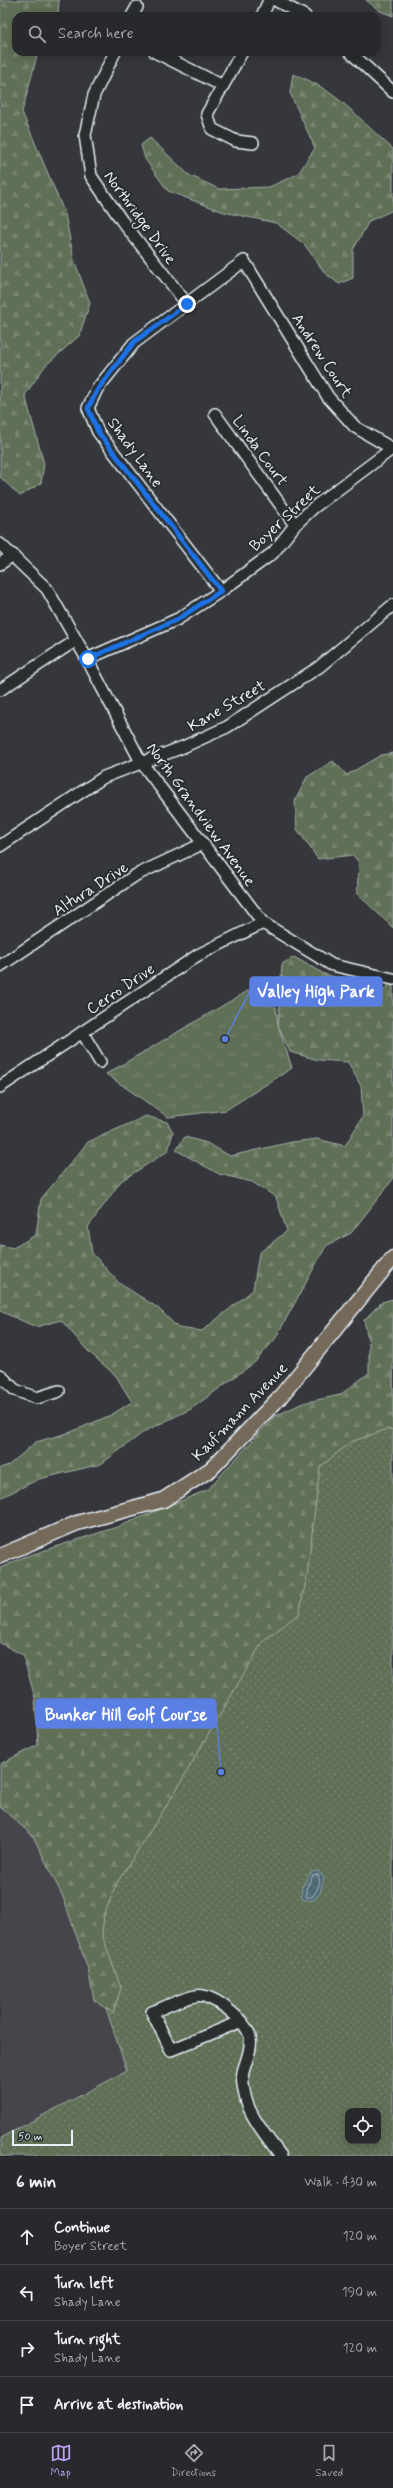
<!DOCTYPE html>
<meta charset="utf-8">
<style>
:root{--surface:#28292d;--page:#343539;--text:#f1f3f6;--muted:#a5a6aa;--line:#444549;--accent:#bca0f2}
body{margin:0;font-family:Mynerve,sans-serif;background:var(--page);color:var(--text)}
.controls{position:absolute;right:12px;bottom:12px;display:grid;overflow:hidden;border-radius:8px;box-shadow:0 2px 10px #0003}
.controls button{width:36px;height:36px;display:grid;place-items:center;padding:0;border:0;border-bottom:1px solid var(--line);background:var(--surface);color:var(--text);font:20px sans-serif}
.scale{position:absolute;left:12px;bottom:10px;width:61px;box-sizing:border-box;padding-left:4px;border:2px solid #e8f1f8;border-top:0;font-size:11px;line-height:14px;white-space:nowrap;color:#e8f1f8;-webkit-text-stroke:3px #2a2d2e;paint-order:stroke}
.stop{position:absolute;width:12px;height:12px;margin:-9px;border:3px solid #1a73e8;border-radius:50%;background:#fff}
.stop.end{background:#1a73e8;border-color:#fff;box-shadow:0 1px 4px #0008}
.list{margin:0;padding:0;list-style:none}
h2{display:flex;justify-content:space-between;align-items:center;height:52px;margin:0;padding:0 16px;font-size:17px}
h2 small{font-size:13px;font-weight:400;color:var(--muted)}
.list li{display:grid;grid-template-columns:26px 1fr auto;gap:12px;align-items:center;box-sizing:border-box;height:56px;padding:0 16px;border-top:1px solid var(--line)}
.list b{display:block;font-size:15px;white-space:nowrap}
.list p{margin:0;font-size:13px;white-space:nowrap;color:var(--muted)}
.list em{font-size:13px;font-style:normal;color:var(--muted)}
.icon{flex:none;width:22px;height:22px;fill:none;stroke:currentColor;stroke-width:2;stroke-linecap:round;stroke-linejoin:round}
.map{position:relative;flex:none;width:393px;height:2156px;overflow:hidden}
.search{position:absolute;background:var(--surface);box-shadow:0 2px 10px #0003;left:12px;right:12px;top:12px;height:44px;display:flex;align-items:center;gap:10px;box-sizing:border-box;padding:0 14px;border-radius:12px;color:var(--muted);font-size:15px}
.sheet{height:276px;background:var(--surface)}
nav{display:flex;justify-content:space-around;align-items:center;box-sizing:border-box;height:56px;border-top:1px solid var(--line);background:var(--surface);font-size:11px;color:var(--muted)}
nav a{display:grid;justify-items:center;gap:2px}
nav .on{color:var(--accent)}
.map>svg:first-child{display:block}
.built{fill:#45444c}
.grass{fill:url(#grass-dots);stroke:#a4b0a8;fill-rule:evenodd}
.forest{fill:url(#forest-firs);stroke:#a4b0a8}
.park{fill:url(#park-tufts);stroke:#a4b0a8}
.water{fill:url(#water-waves);stroke:#8b9fa7}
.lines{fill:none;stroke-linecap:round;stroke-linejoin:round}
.shore{stroke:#aabac2;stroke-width:1}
.minor-casing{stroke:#e8f1f8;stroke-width:14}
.major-casing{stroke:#e8f1f8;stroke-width:17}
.minor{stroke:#2a2d2e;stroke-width:11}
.major{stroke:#746a5a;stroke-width:14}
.route{stroke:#1a73e8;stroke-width:5}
.labels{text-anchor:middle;stroke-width:4;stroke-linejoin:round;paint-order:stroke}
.street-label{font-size:16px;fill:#e8f1f8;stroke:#2a2d2e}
.leader{fill:none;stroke:#5a7fe2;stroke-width:1.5}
.callout-dot{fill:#5a7fe2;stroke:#2a2d2e;stroke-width:1.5}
.callout{fill:#5a7fe2;stroke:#5a7fe2;stroke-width:1.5}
.callout-label{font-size:17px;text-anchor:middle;font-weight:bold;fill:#fff}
</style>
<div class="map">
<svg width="393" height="2156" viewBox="0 0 393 2156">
<defs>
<pattern id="grass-dots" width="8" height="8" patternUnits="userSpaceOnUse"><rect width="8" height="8" fill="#616f57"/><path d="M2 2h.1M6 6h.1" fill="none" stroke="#788470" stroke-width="1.8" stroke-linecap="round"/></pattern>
<pattern id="forest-firs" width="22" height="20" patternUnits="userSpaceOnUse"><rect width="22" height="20" fill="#616f57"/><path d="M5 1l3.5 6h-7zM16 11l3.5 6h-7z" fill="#788470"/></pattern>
<pattern id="park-tufts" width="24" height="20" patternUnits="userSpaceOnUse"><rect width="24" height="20" fill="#616f57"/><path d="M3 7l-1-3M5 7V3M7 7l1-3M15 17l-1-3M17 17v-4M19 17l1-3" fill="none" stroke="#788470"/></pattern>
<pattern id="water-waves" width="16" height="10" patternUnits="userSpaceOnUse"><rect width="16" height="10" fill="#4d6871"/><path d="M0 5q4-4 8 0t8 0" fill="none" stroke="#677e86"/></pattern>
</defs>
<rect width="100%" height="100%" fill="#36373c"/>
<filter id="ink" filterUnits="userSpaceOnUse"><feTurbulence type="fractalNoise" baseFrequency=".025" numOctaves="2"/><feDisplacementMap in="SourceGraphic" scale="8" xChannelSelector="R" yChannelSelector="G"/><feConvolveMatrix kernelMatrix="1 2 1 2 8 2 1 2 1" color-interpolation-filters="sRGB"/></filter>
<g filter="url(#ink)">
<path class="built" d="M33 1790 127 2071 0 2138V1807Z"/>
<path class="grass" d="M393 1367V2156H0V2138L127 2071 33 1790ZM348 2111H378V2141H348Z"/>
<path class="forest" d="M0 0H59L58 16H16V52H38L22 112 65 214 74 260 90 303 79 336 45 366 25 395 44 464 41 483 20 496 0 477Z
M366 0H393V16L380 11Z
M293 74C337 89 359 120 393 149V210L369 221 353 250V278L339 284 325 273 304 244 276 223 224 212 168 191 145 159 141 145 150 138 189 175 219 189 269 187 298 174 315 148 290 93Z
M393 753V928L357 893 359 863 353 855 318 859 297 829 295 801 307 777 333 761 347 775 381 755Z
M294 957 324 974 383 991 393 981V1179L351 1233 326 1246 275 1339 255 1362 191 1409 145 1431 101 1464 39 1479 0 1498V1468L9 1465 36 1442 71 1432 111 1415 132 1402 116 1376 87 1350 61 1320 36 1327 0 1311V1245L13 1248 36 1235 41 1199 88 1142 146 1116 167 1122 173 1132 168 1151 121 1181 88 1227 92 1253 119 1283 158 1308 178 1328 202 1331 253 1290 259 1253 287 1231 276 1197 252 1182 219 1174 176 1150 185 1137 207 1143 230 1156 292 1142 317 1139 345 1146 363 1116 361 1086 348 1062 318 1060 290 1052 278 1025 282 964Z
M393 1299V1430L388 1429 351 1442 320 1467 307 1576 299 1614 263 1641 172 1797 117 1883 104 1915 102 1935 121 1988 113 2013 94 2000 88 1969 63 1897 33 1836 0 1807V1764L38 1745 35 1698 23 1655 0 1643V1568L24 1557 120 1526 207 1490 275 1416 303 1403 340 1395 369 1373V1344L364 1320 382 1302Z"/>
<path class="park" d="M263 982 276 1008 278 1025 292 1068 226 1110 168 1117 106 1074Z"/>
<path class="water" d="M318 1871 324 1878 320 1893 314 1900H304L301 1896 302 1887 311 1872Z"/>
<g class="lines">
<path class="shore" d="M318 1875C322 1882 317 1891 312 1897H306V1889L313 1875Z"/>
<defs>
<path id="minor" d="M275 0 305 16
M132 16 137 7
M262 16 269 0
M115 52 94 95 85 135 91 176 122 221 187 304
M155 52 221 85
M242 52 207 114 212 129 236 141 253 143
M350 52 393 92
M215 414 295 525
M0 544 47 589 87 659 141 762 263 923 332 965 393 979
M0 564 13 555
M221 591 98 432 88 408 97 389 134 343 244 261 328 397 355 427 393 449
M87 659 178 619 221 591 273 553 295 525 313 508 393 448
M0 690 75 641
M0 846 104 777 183 747 227 727 319 667 393 605
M0 966 136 875 202 844
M82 1032 100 1062
M0 1087 198 955 263 923
M0 1375 15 1390 37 1398 59 1391
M242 2021 171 2050 152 2012C166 2007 180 1999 195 1996 212 1992 247 2021 250 2037 252 2050 246 2060 243 2072 241 2079 244 2089 245 2096 250 2118 268 2138 281 2156"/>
<path id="major" d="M0 1556 77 1523 163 1500 211 1469 280 1397 393 1258"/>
</defs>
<use href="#minor" class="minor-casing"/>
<use href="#major" class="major-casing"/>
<use href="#minor" class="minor"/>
<use href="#major" class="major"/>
</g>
</g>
<g class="lines" filter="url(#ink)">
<path class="route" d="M88 659 178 619 221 591 98 432 88 408 98 389 134 342 187 304"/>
</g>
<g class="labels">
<g class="street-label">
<text transform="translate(141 217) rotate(54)" y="6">Northridge Drive</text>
<text transform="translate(323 355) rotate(57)" y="6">Andrew Court</text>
<text transform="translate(261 450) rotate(54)" y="6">Linda Court</text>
<text transform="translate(136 452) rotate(54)" y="6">Shady Lane</text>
<text transform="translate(284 517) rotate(-43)" y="6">Boyer Street</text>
<text transform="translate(226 705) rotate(-30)" y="6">Kane Street</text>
<text transform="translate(202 814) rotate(54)" y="6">North Grandview Avenue</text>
<text transform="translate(90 888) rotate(-33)" y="6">Altura Drive</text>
<text transform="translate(120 988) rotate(-34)" y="6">Cerro Drive</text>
<text transform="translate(239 1411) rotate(-46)" y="6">Kaufmann Avenue</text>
</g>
</g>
<path class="leader" d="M225 1039L250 991M221 1772L216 1714"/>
<g class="callout-dot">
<circle cx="225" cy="1039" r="4"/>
<circle cx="221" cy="1772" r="4"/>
</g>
<g class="callout">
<rect x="250" y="977" width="132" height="29" rx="4"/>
<rect x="36" y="1699" width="180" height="29" rx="4"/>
</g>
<g class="callout-label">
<text x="316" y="997">Valley High Park</text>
<text x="126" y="1720">Bunker Hill Golf Course</text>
</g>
</svg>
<div class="controls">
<button><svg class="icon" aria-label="locate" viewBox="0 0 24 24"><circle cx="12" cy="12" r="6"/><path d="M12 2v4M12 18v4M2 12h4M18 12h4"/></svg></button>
</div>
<div class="scale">50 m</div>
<div class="stop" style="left:88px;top:659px"></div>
<div class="stop end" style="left:187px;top:304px"></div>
<div class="search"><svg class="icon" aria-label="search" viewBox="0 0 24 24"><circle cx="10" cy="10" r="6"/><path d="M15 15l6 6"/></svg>Search here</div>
</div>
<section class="sheet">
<h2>6 min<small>Walk · 430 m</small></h2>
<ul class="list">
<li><svg class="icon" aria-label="ahead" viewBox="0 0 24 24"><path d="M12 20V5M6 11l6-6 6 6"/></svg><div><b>Continue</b><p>Boyer Street</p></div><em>120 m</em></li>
<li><svg class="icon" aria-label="left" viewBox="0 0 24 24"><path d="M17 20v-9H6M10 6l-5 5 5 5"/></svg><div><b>Turn left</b><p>Shady Lane</p></div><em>190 m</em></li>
<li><svg class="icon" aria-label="right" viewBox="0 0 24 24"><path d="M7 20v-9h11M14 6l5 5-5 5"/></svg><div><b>Turn right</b><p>Shady Lane</p></div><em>120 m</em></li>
<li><svg class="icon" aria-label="arrive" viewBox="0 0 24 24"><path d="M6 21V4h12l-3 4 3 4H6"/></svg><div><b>Arrive at destination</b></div></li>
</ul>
</section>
<nav>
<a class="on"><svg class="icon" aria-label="map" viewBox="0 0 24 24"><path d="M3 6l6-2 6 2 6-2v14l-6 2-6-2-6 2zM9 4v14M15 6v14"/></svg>Map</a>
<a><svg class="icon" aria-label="directions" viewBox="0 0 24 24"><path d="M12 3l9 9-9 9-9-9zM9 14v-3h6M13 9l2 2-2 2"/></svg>Directions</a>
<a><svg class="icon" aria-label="saved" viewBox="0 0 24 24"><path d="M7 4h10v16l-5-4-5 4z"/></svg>Saved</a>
</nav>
